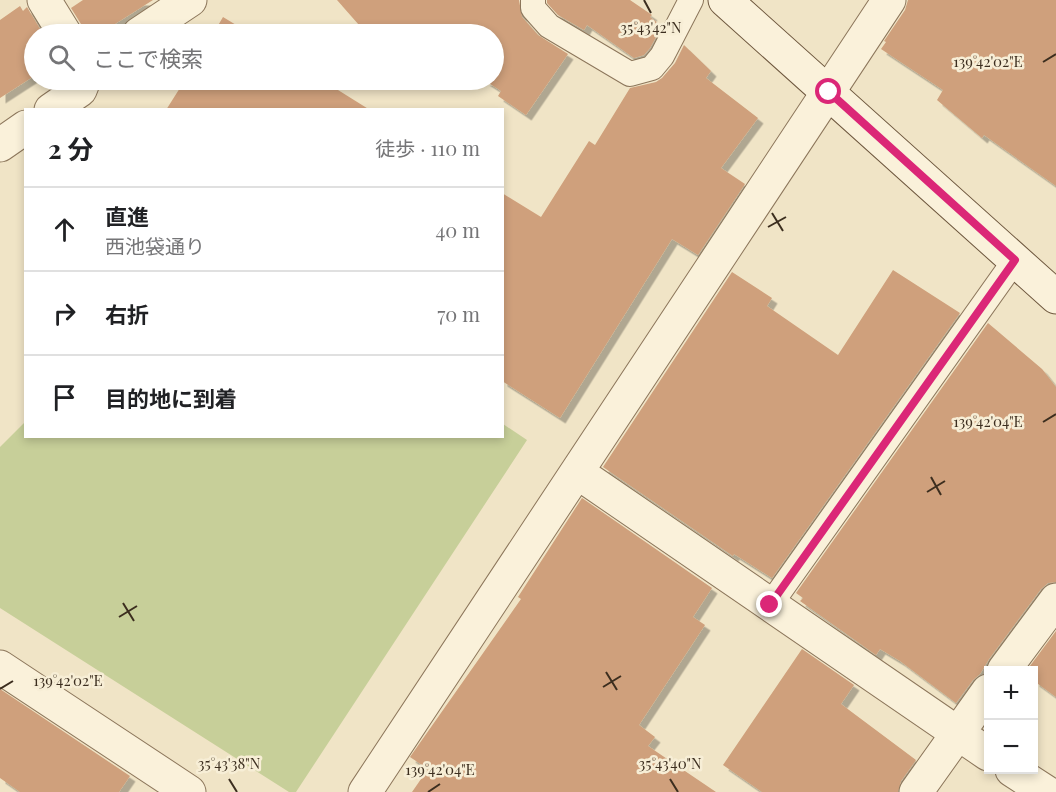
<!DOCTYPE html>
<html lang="ja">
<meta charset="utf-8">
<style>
:root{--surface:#fff;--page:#f6f6f6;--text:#202124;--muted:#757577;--line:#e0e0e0}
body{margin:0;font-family:"Playfair Display","Noto Sans JP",serif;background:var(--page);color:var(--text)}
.controls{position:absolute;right:18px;bottom:18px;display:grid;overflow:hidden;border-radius:0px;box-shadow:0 3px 9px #0003}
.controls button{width:54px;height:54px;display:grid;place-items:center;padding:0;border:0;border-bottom:2px solid var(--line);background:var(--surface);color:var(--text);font:30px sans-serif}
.stop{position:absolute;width:18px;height:18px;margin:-14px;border:4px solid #db2777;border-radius:50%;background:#fff}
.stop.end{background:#db2777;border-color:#fff;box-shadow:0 2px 6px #0008}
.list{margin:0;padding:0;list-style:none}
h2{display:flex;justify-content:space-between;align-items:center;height:78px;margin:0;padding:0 24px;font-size:26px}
h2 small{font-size:20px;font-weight:400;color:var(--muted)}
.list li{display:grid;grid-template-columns:39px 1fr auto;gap:18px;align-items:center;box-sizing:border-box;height:84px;padding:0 24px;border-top:2px solid var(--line)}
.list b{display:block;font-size:22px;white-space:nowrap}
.list p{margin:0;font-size:20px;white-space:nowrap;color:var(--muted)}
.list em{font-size:20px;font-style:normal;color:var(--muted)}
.icon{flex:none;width:33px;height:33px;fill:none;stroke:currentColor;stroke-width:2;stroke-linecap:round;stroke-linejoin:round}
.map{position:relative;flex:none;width:1056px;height:792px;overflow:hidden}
.search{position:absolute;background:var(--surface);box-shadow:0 3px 9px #0003;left:24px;top:24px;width:480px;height:66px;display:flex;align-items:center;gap:15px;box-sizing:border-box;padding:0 21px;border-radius:33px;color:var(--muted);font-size:22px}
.panel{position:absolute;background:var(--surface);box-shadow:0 3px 9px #0003;left:24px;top:108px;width:480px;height:330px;border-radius:0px}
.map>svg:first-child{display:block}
.green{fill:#c7cf99}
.building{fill:#cfa07b;filter:url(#shadow)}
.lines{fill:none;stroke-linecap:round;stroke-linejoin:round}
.lane-casing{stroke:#8c765b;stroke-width:26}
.street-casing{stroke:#8c765b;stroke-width:35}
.secondary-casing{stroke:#6e573e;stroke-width:35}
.lane{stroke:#faf1da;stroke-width:24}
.street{stroke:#faf1da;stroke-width:33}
.secondary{stroke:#faf1da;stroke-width:33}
.route{stroke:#db2777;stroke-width:8}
.ticks{fill:none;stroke:#3c2e1f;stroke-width:2}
.ticks-label{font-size:15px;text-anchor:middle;fill:#3c2e1f;stroke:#f7eed6;stroke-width:5;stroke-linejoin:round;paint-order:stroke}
</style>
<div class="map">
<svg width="1056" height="792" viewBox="0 0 1056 792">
<defs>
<filter id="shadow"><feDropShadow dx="5.5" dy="5.5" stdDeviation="0" flood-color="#0004"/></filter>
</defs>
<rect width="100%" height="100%" fill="#f0e4c6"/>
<path class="green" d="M25 422 26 436H502L503 424 527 440 296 792H289L0 608V447Z"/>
<path class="building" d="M83 0H153L99 34H84L81 24 71 8Z
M337 0H519L522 17 538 35 568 54 526 115 498 96 501 91 484 80H494V34H367Z
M547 0H630L652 15 650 17 662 26 650 48 644 55 634 58 587 25 584 30 558 15 547 3Z
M908 0H1056V186L984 135 982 138 937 100 943 90 881 49 886 42 884 41 905 10Z
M20 6 23 11 27 7 43 34H34V76L0 98V20Z
M223 17 251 34H213Z
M684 45 711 71 706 78 758 118 721 168 745 184 698 255 672 239 560 418 502 381V193L541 217 589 141 595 145 630 88 656 82 662 78 675 63Z
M185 80H322L370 110H166Z
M893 270 960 313 772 578 734 554 733 556 603 467 732 272 772 298 767 306 838 355Z
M988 323 1042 369 1056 387V582L1048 583 1041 589 989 659 980 674 973 680 956 703 900 661 880 649 876 655 800 601 803 598 796 593Z
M582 498 712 588 693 617 705 625 639 725 655 737 648 746 716 792H412L428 769 410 757 521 599 518 597Z
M1056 631V697L1034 681V670H1027Z
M802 649 854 685 841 704 916 760 901 781 898 792H762L723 765Z
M0 689 130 776 119 792H20L0 778Z"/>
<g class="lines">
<defs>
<path id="lane" d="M533 0V8L549 26 630 74 652 68 662 56 691 0
M770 605 1015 260"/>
<path id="street" d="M44 0 65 34
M139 34 190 0
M51 110 80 90 84 80
M0 145 26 127
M577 472 988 754
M0 667 189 792
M1004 670 1056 600
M1012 770 1046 792
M365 792 889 0
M916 792 988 691"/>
<path id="secondary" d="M725 0 1056 297"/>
</defs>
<use href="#lane" class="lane-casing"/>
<use href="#street" class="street-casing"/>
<use href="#secondary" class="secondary-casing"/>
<use href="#lane" class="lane"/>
<use href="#street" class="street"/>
<use href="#secondary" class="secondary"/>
</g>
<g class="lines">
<path class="route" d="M770 605 1015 260 829 92"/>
</g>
<path class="ticks" d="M644 0 651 13M1043 62 1056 54M772 213 783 231M768 227 786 217M1043 422 1056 414M931 477 941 495M927 492 945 481M123 603 134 621M119 617 137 606M606 672 617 690M603 687 621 676M0 689 13 681M229 779 237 792M670 779 678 792M428 792 440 784"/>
<g class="ticks-label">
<text x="651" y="33">35°43'42"N</text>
<text x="988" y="67">139°42'02"E</text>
<text x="988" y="427">139°42'04"E</text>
<text x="68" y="686">139°42'02"E</text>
<text x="229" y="769">35°43'38"N</text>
<text x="670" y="769">35°43'40"N</text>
<text x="440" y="775">139°42'04"E</text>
</g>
</svg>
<div class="controls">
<button>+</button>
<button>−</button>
</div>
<div class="stop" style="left:829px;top:92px"></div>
<div class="stop end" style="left:770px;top:605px"></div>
<div class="search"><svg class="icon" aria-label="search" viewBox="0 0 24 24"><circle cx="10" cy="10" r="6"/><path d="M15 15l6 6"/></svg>ここで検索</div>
<section class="panel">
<h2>2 分<small>徒歩 · 110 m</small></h2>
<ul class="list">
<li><svg class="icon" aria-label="ahead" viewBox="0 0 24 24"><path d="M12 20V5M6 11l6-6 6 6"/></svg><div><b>直進</b><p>西池袋通り</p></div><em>40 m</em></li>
<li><svg class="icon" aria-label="right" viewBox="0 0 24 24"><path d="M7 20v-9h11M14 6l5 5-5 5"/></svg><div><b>右折</b></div><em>70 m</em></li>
<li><svg class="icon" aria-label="arrive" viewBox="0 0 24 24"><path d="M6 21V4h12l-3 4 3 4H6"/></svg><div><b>目的地に到着</b></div></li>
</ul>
</section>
</div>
